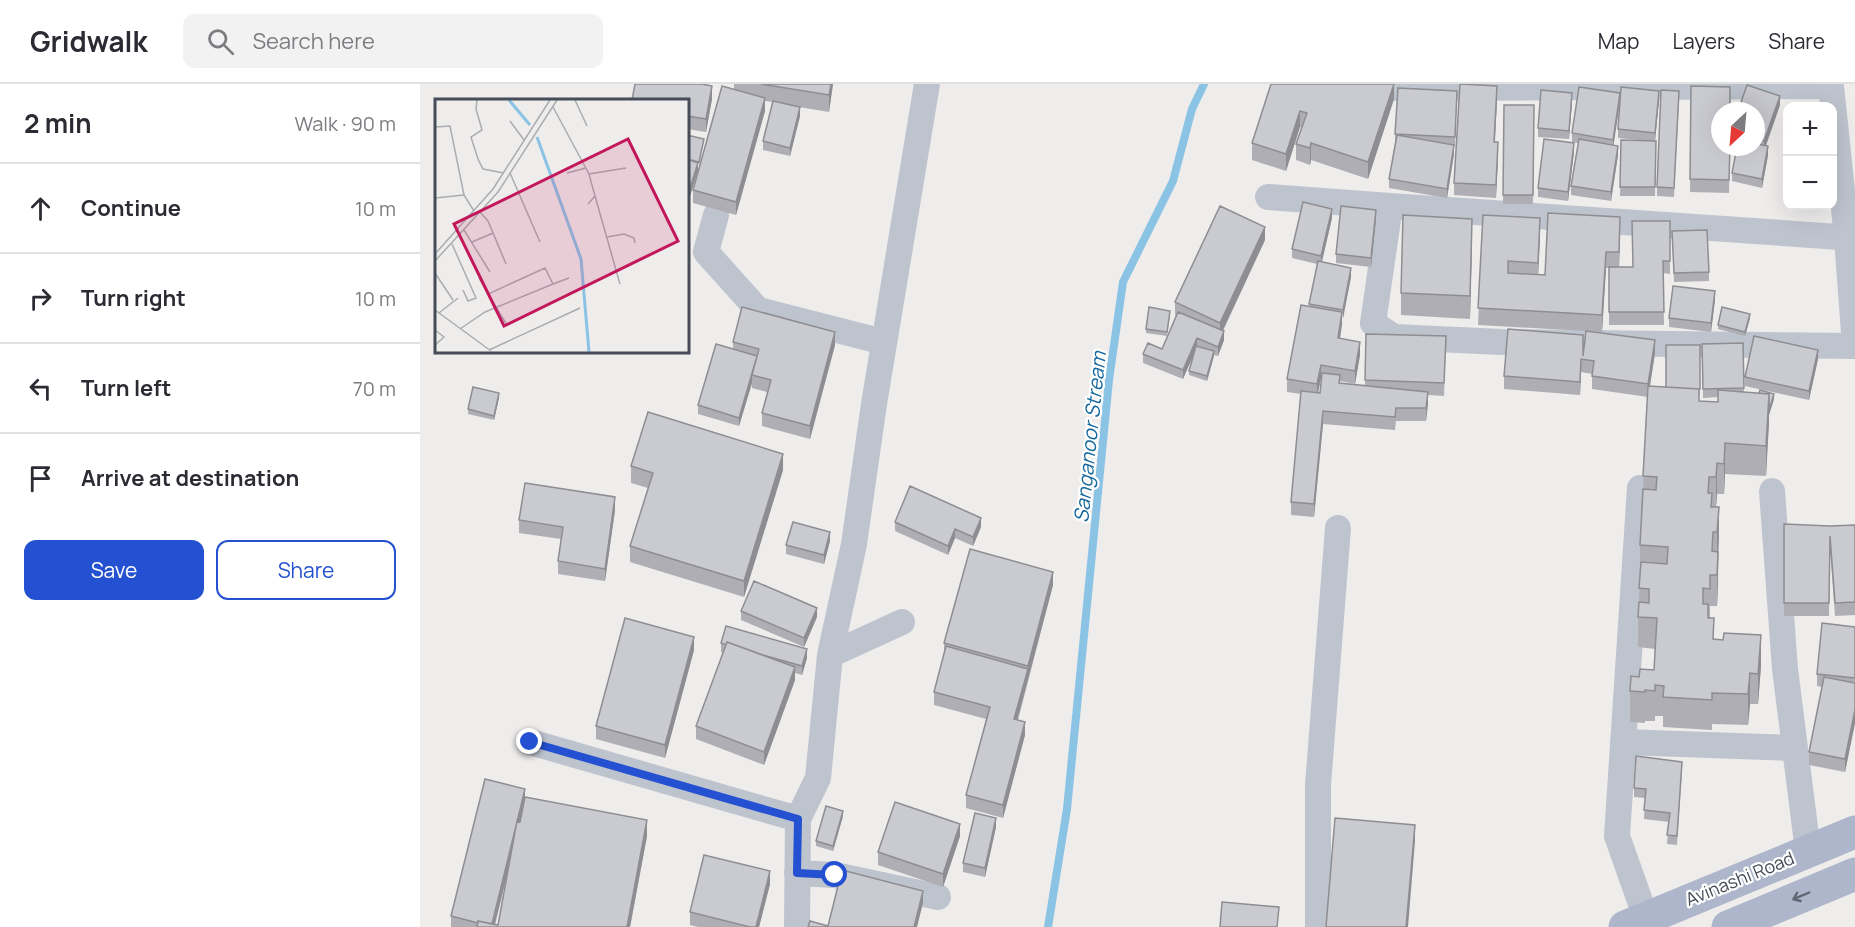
<!DOCTYPE html>
<meta charset="utf-8">
<style>
:root{--surface:#fff;--page:#f2f2f3;--text:#2b2b33;--muted:#7c7c81;--line:#e1e1e2;--accent:#2451d1}
body{margin:0;font-family:Manrope,sans-serif;background:var(--page);color:var(--text)}
.controls{position:absolute;right:18px;top:18px;display:grid;overflow:hidden;border-radius:12px;box-shadow:0 6px 24px #0002}
.controls button{width:54px;height:54px;display:grid;place-items:center;padding:0;border:0;border-bottom:2px solid var(--line);background:var(--surface);color:var(--text);font:30px sans-serif}
.compass{position:absolute;left:1291px;top:18px;width:54px;height:54px;border-radius:50%;background:var(--surface);box-shadow:0 6px 24px #0002;rotate:206deg}
.stop{position:absolute;width:18px;height:18px;margin:-14px;border:4px solid #2451d1;border-radius:50%;background:#fff}
.stop.end{background:#2451d1;border-color:#fff;box-shadow:0 2px 6px #0008}
.list{margin:0;padding:0;list-style:none}
h2{display:flex;justify-content:space-between;align-items:center;height:78px;margin:0;padding:0 24px;font-size:26px}
h2 small{font-size:20px;font-weight:400;color:var(--muted)}
.list li{display:grid;grid-template-columns:39px 1fr auto;gap:18px;align-items:center;box-sizing:border-box;height:90px;padding:0 24px;border-top:2px solid var(--line)}
.list b{display:block;font-size:22px;white-space:nowrap}
.list em{font-size:20px;font-style:normal;color:var(--muted)}
.actions{display:flex;gap:12px;padding:18px 24px}
.actions a{flex:1;padding:14px 0;border:2px solid var(--accent);border-radius:12px;text-align:center;font-size:21px;color:var(--accent)}
.actions .main{background:var(--accent);color:#fff}
.icon{flex:none;width:33px;height:33px;fill:none;stroke:currentColor;stroke-width:2;stroke-linecap:round;stroke-linejoin:round}
.map{position:relative;flex:none;width:1435px;height:843px;overflow:hidden}
header{display:flex;align-items:center;gap:36px;box-sizing:border-box;height:84px;padding:0 30px;background:var(--surface);border-bottom:2px solid var(--line)}
header strong{font-size:28px}
nav{display:flex;gap:33px;margin-inline-start:auto;font-size:21px}
.search{width:420px;height:54px;background:var(--page);display:flex;align-items:center;gap:15px;box-sizing:border-box;padding:0 21px;border-radius:12px;color:var(--muted);font-size:22px}
main{display:flex}
aside{flex:1;background:var(--surface)}
.map>svg:first-child{display:block}
.lines{fill:none;stroke-linecap:round;stroke-linejoin:round}
.stream{stroke:#8bc3e5;stroke-width:8}
.minor{stroke:#bec4ce;stroke-width:26}
.primary{stroke:#adb6ca;stroke-width:33}
.wall{fill:#aeaeb4;fill-rule:evenodd}
.shaded-wall{fill:#8d8d92}
.building{fill:#cacad1;stroke:#8d8d92;stroke-width:1.5}
.oneway{stroke:#606674}
.route{stroke:#2451d1;stroke-width:8}
.labels{text-anchor:middle;stroke-width:4.5;stroke-linejoin:round;paint-order:stroke}
.street-label{font-size:18px;fill:#464c58;stroke:#fff}
.water-label{font-size:20px;font-style:italic;fill:#15689c;stroke:#fff}
.inset-river{fill:none;stroke:#8bc3e5;stroke-width:3}
.inset-road{fill:none;stroke:#abacb1;stroke-width:1.5}
.view{fill:#c2185b;fill-opacity:0.15;stroke:#c2185b;stroke-width:3}
.inset-edge{fill:none;stroke:#464c58;stroke-width:3}
</style>
<header>
<strong>Gridwalk</strong>
<div class="search"><svg class="icon" aria-label="search" viewBox="0 0 24 24"><circle cx="10" cy="10" r="6"/><path d="M15 15l6 6"/></svg>Search here</div>
<nav><a>Map</a><a>Layers</a><a>Share</a></nav>
</header>
<main>
<aside>
<h2>2 min<small>Walk · 90 m</small></h2>
<ul class="list">
<li><svg class="icon" aria-label="ahead" viewBox="0 0 24 24"><path d="M12 20V5M6 11l6-6 6 6"/></svg><div><b>Continue</b></div><em>10 m</em></li>
<li><svg class="icon" aria-label="right" viewBox="0 0 24 24"><path d="M7 20v-9h11M14 6l5 5-5 5"/></svg><div><b>Turn right</b></div><em>10 m</em></li>
<li><svg class="icon" aria-label="left" viewBox="0 0 24 24"><path d="M17 20v-9H6M10 6l-5 5 5 5"/></svg><div><b>Turn left</b></div><em>70 m</em></li>
<li><svg class="icon" aria-label="arrive" viewBox="0 0 24 24"><path d="M6 21V4h12l-3 4 3 4H6"/></svg><div><b>Arrive at destination</b></div></li>
</ul>
<div class="actions"><a class="main">Save</a><a>Share</a></div>
</aside>
<div class="map">
<svg width="1435" height="843" viewBox="0 0 1435 843">
<rect width="100%" height="100%" fill="#efecec"/>
<g class="lines">
<path class="stream" d="M628 843 647 725 689 296 703 198 753 97 772 25 784 0"/>
<path class="minor" d="M848 113 970 122 953 239 974 253 1082 258 1435 262 1427 154 1411 2 976 4
M970 122 1435 154
M296 131 286 168 338 226 464 258
M1220 404 1197 752 1226 834
M1352 407 1365 585 1388 767
M410 571 434 460 454 320 507 0
M110 658 378 735
M1203 658 1375 664
M377 789 415 791 518 813
M377 843 378 735 398 694 410 571 482 538
M898 843V701L918 444"/>
<path class="primary" d="M1205 843 1435 748
M1308 843 1435 790"/>
</g>
<path class="wall" d="M215 0H286L292 15 286 48 267 45V16Z
M314 0H413L409 28 379 23 380 32 370 72 343 66V57L353 18 345 17V27L316 131 273 119V106L314 5Z
M851 0 974 15 948 95 891 76 890 81 876 76V60L882 44 880 43 866 87 832 76V59Z
M1271 2 1310 63 1309 109 1270 108Z
M1037 7 1035 62H1034V70L1027 114 969 104V95L975 59V50Z
M1077 15 1075 58 1078 71 1076 114 1034 111V99Z
M1239 16 1235 57H1236L1235 112H1200L1201 56 1228 57 1198 54V45Z
M1259 16 1254 113 1237 112V103Z
M1152 18 1149 55 1118 53V44Z
M1200 18 1193 61 1198 71 1191 117 1151 111V102L1158 59 1152 58V49Z
M1084 21H1114L1113 120H1083Z
M1360 21 1346 62 1348 71 1342 104 1312 97V89L1336 63V27Z
M1154 68 1148 117 1118 113V104Z
M1063 131 1120 150 1118 190 1125 191 1200 150 1199 183H1213L1250 137V190L1243 189 1244 241H1189V184H1186L1182 248 1167 247 1235 269 1230 302 1246 303 1280 261 1279 317 1298 318V313L1283 314 1282 260 1323 259 1324 308 1354 315 1349 331 1346 392 1305 390 1304 410H1297L1296 423 1299 453 1298 498 1297 522H1290V534L1294 555 1341 582 1338 620H1330L1328 641 1292 640V646L1243 643V632H1235V637H1225V639L1210 638V607L1219 593 1234 586 1235 565 1218 563V533L1219 518 1220 492V461L1228 313 1172 305V290L1161 288 1160 311 1084 305V292L1163 269 1166 247 1058 241Z
M912 134 902 178 931 193 922 235 920 254 940 271 935 300 920 297V299L945 302 946 250 1026 252 1024 312 1008 311 1006 337H976L975 346 903 340 894 433 871 431V418L881 310 867 308V295L889 222 897 180 872 174V165ZM901 294H902L900 309H898Z
M956 135 951 183 916 179V170Z
M1252 147 1289 188V197L1254 198Z
M845 156 803 247 804 256 798 272 794 271 787 297 769 291V287L772 274 763 295 723 279V270L742 265 756 232 755 231V218Z
M1052 157 1050 235 981 231V209Z
M1295 216 1291 248 1249 243V234Z
M750 231 747 252 726 249V245Z
M1330 234 1325 252 1298 245V241Z
M313 258 415 261 390 355 342 342V329L347 308 332 304V299L319 342 278 330V321L313 265Z
M1398 275 1389 316 1325 302V293Z
M79 314 74 336 48 330V325Z
M211 382 363 386 324 513 210 478V462L228 404 211 399Z
M195 426 185 497 138 490V477L141 455 99 449V436Z
M475 438 561 443 553 462 535 454 528 471 475 447Z
M1364 440 1410 442 1435 441V531L1415 532 1410 465 1409 532H1364Z
M410 457 404 480 366 470V461Z
M633 501 598 636 605 651 583 734 546 724V711L566 635 514 621V608L524 569V559Z
M321 527 397 533 384 563 321 536Z
M1435 543V639L1425 688 1389 681V668L1402 603 1397 602V590Z
M301 559 387 574 382 591 375 589V596L344 681 276 655V642L303 569 301 568Z
M274 566 245 674 176 655V642Z
M1262 687 1257 761 1247 760 1249 738 1224 735 1225 714 1214 713V704Z
M105 714 227 752 210 843H31V832ZM89 784 78 841H75Z
M423 732 413 767 396 762V757Z
M576 743 565 793 543 788V779Z
M540 752 523 803 458 781V768Z
M350 800 339 843H278L270 841V828Z"/>
<path class="shaded-wall" d="M411 0H413L409 28V11Z
M974 0V15L948 95V78Z
M292 2V15L286 48V35Z
M1077 2V15L1074 71V58Z
M1239 7V16L1235 57V49Z
M1152 9V18L1149 55V47Z
M1200 9V18L1193 65V56Z
M1360 12V21L1344 66V57Z
M345 14V27L316 131V118Z
M380 23V32L370 72V64Z
M880 27V43L866 87V70Z
M1078 58V71L1076 114V101Z
M891 59V76L890 81V64Z
M1154 59V68L1148 117V108Z
M1034 61V70L1027 114V105Z
M1198 62V71L1191 117V108Z
M1348 62V71L1342 104V95Z
M278 79V87L267 122V113Z
M912 125V134L901 181V172Z
M956 126V135L951 183V174Z
M1200 133V150L1199 185V168Z
M1120 134V150L1118 195V179Z
M1052 135V157L1050 235V212Z
M845 143V156L800 252V239Z
M1186 168V184L1182 248V231Z
M931 184V193L923 235V226Z
M1295 207V216L1291 248V239Z
M922 228V241L918 267V254Z
M1330 230V234L1325 252V248Z
M804 247V256L798 272V263Z
M415 248V261L390 355V342Z
M777 254V263L763 295V286Z
M1235 256V269L1228 313V300Z
M940 258V271L935 300V287Z
M1398 266V275L1389 316V307Z
M794 267V272L787 297V292Z
M337 272 332 291V299L319 342V334Z
M1161 275V288L1160 311V298Z
M901 281V294L897 313V300Z
M1008 308V321L1006 337V324Z
M79 309V314L74 336V332Z
M1349 310V340L1346 392V362Z
M1354 310V315L1349 331V326Z
M903 327V340L894 433V420Z
M1305 359V390L1304 410V380Z
M363 370V386L324 513V497Z
M1297 379V410L1296 423V393Z
M195 413V426L185 497V485Z
M1299 423V453L1297 478V448Z
M561 434V443L553 462V453Z
M535 445V454L528 471V462Z
M410 448V457L404 480V471Z
M1298 468V498L1297 522V491Z
M633 488V501L594 648V635Z
M397 524V533L384 563V554Z
M1341 551V582L1338 620V590Z
M274 553V566L245 674V661Z
M387 565V574L382 591V582Z
M375 583V596L344 681V668Z
M1330 589V620L1328 641V610Z
M1435 626V639L1425 688V675Z
M605 638V651L583 734V721Z
M105 705V718L74 843H72Z
M423 727V732L413 767V762Z
M576 734V743L565 793V784Z
M227 736V752L210 843H207Z
M540 740V752L523 803V790Z
M995 741V757L988 843H986Z
M350 787V800L339 843H336Z
M503 807V819L497 843H494Z"/>
<path class="building" d="M215 0H282L292 2 286 35 267 32V16H212Z
M341 0H411L409 11Z
M851 0H974L948 78 891 59 890 64 876 60 887 29 880 27 866 70 832 59Z
M1040 0 1077 2 1074 58H1078L1076 101 1034 99Z
M1327 1 1360 12 1344 57 1336 54V27H1318Z
M302 2 345 14 316 118 273 106Z
M1271 2 1310 3V27H1300V63H1310L1309 96 1270 95Z
M1159 3 1200 9 1193 56 1152 49Z
M1201 3 1239 7 1235 49 1198 45Z
M978 4 1037 7 1035 53 975 50Z
M1121 6 1152 9 1149 47 1118 44Z
M1241 6 1259 7 1254 104 1237 103Z
M353 17 380 23 370 64 343 57Z
M1084 21H1114L1113 111H1083Z
M267 51 284 55 279 78 267 75Z
M977 51 1034 61 1027 105 969 95Z
M1124 55 1154 59 1148 108 1118 104Z
M1159 55 1198 62 1191 108 1151 102Z
M1201 56 1236 57 1235 103H1200Z
M1336 60 1348 62 1342 95 1312 89 1317 63H1336Z
M267 75 278 79 267 113Z
M883 118 912 125 901 172 872 165Z
M800 122 845 143 800 239 755 218Z
M921 122 956 126 951 174 916 170Z
M1128 129 1200 133 1199 168H1186L1182 231 1058 224 1063 131 1120 134 1118 179 1088 177V189L1125 191Z
M983 131 1052 135 1050 212 981 209Z
M1212 137H1250V177H1243L1244 228H1189V183H1213Z
M1287 146 1289 188 1254 189 1252 147Z
M898 177 931 184 923 226 889 220Z
M1253 202 1295 207 1291 239 1249 234Z
M881 221 922 228 918 254 940 258 935 287 901 281 897 300 867 295Z
M322 223 415 248 390 342 342 329 351 296 332 291 339 265 313 258Z
M729 223 750 227 747 248 726 245Z
M1302 223 1330 230 1325 248 1298 241Z
M758 228 804 247 798 263 777 254 763 286 723 270 728 259 742 265Z
M1088 245 1163 251V272L1166 247 1235 256 1228 300 1172 292 1174 277 1161 275 1160 298 1084 292Z
M946 250 1026 252 1024 299 945 296Z
M1334 252 1398 266 1389 307 1325 293Z
M1323 259 1324 304 1283 305 1282 260Z
M296 260 337 272 319 334 278 321Z
M1246 261H1280V305L1246 303Z
M776 262 794 267 787 292 769 287Z
M902 289 920 291 919 299 1008 308 1006 324H976L975 333 903 327 894 420 871 418 881 307 900 309Z
M1228 302 1279 305V317L1298 318V306L1349 310 1346 362 1305 359 1304 380 1297 379 1296 393H1289L1288 409H1292L1291 423H1299L1297 448H1293L1292 467 1298 468 1297 491H1290V505L1283 504V520H1288V534H1294L1293 555 1303 556 1304 549 1341 551 1338 590 1330 589 1328 610 1292 609V616L1243 613 1244 602 1235 601V607L1225 606V608L1210 607 1211 592 1219 593 1220 585 1234 586 1237 534 1218 533 1219 518 1229 519V505L1219 504 1221 478 1247 480 1248 463 1220 461 1223 405 1236 406 1237 393 1223 392Z
M53 303 79 309 74 332 48 325Z
M1340 306 1354 310 1349 326V310L1339 309Z
M228 328 363 370 324 497 210 462 233 389 211 382Z
M105 399 195 413 185 485 138 477 143 443 99 436Z
M490 402 561 434 553 453 535 445 528 462 475 438Z
M373 438 410 448 404 471 366 461Z
M1364 440 1410 442 1435 441V518L1415 519 1410 452 1409 519H1364Z
M550 465 633 488 608 582 524 559Z
M334 497 397 524 384 554 321 527Z
M205 534 274 553 245 661 176 642Z
M1402 539 1435 543V594L1397 590Z
M306 542 387 565 382 582 343 571 307 558 306 561 301 559Z
M307 558 375 583 344 668 276 642Z
M526 562 608 585 594 635 605 638 583 721 546 711 570 623 514 608Z
M1404 593 1435 599V626L1425 675 1389 668Z
M1216 672 1262 678 1257 752 1247 751 1250 729 1224 726 1226 705 1214 704Z
M65 695 105 705 72 840 58 837V839L31 832Z
M105 713 227 736 207 843H57L58 837 78 841 97 737 100 738Z
M475 718 540 740 523 790 458 768Z
M406 722 423 727 413 762 396 757Z
M555 729 576 734 565 784 543 779Z
M915 734 995 741 986 843H906Z
M284 771 350 787 336 843H330L270 828Z
M422 786 503 807 494 843H388L390 837 408 842Z
M802 818 859 823 857 843H800Z"/>
<defs><path id="oneway-shaft" d="M-6 0H5M1.5-3L5.5 0L1.5 3" fill="none" stroke-width="1.6" stroke-linecap="round" stroke-linejoin="round" transform="scale(1.5)"/></defs>
<use class="oneway" href="#oneway-shaft" transform="translate(1381 812) rotate(157)"/>
<g class="lines">
<path class="route" d="M110 658 378 735 377 789 415 791"/>
</g>
<g class="labels">
<g class="street-label">
<text transform="translate(1320 795) rotate(-22)" y="6">Avinashi Road</text>
</g>
<g class="water-label">
<text transform="translate(670 353) rotate(-84)" y="7">Sanganoor Stream</text>
</g>
</g>
<g transform="translate(15 15)">
<rect width="254" height="254" fill="#efecec"/>
<path class="inset-river" d="M74 1 95 26M102 38 146 160 154 253"/>
<path class="inset-road" d="M42 1 41 10 47 31 36 38 43 60 48 70 69 74M140 1 152 27M118 8 154 75 160 97 153 105M75 22 89 41M0 28 15 27 29 96 39 112M75 74 105 143M132 74 151 69M154 75 191 69M160 97 185 185M0 99 29 96M45 113 53 122 71 165M29 131 55 173M172 138 189 135 199 139 200 144M37 143 58 134M17 145 41 199 33 202 28 191M0 155 58 90 115 1M0 162 63 93 122 1M0 174 18 201M44 179 53 195M124 200 72 226 53 195 110 169 118 185 134 179M0 211 56 252M4 214 23 199M25 230 50 213 118 185M0 231 9 238 0 246M54 251 145 209"/>
<path class="view" d="M193 40 243 142 69 227 19 125Z"/>
<rect width="254" height="254" class="inset-edge"/>
</g>
</svg>
<div class="controls">
<button>+</button>
<button>−</button>
</div>
<svg class="compass" viewBox="-18 -18 36 36"><path d="M0-13l5 13h-10z" fill="#e53935"/><path d="M0 13l5-13h-10z" fill="#7c7c81"/></svg>
<div class="stop" style="left:415px;top:791px"></div>
<div class="stop end" style="left:110px;top:658px"></div>
</div>
</main>
